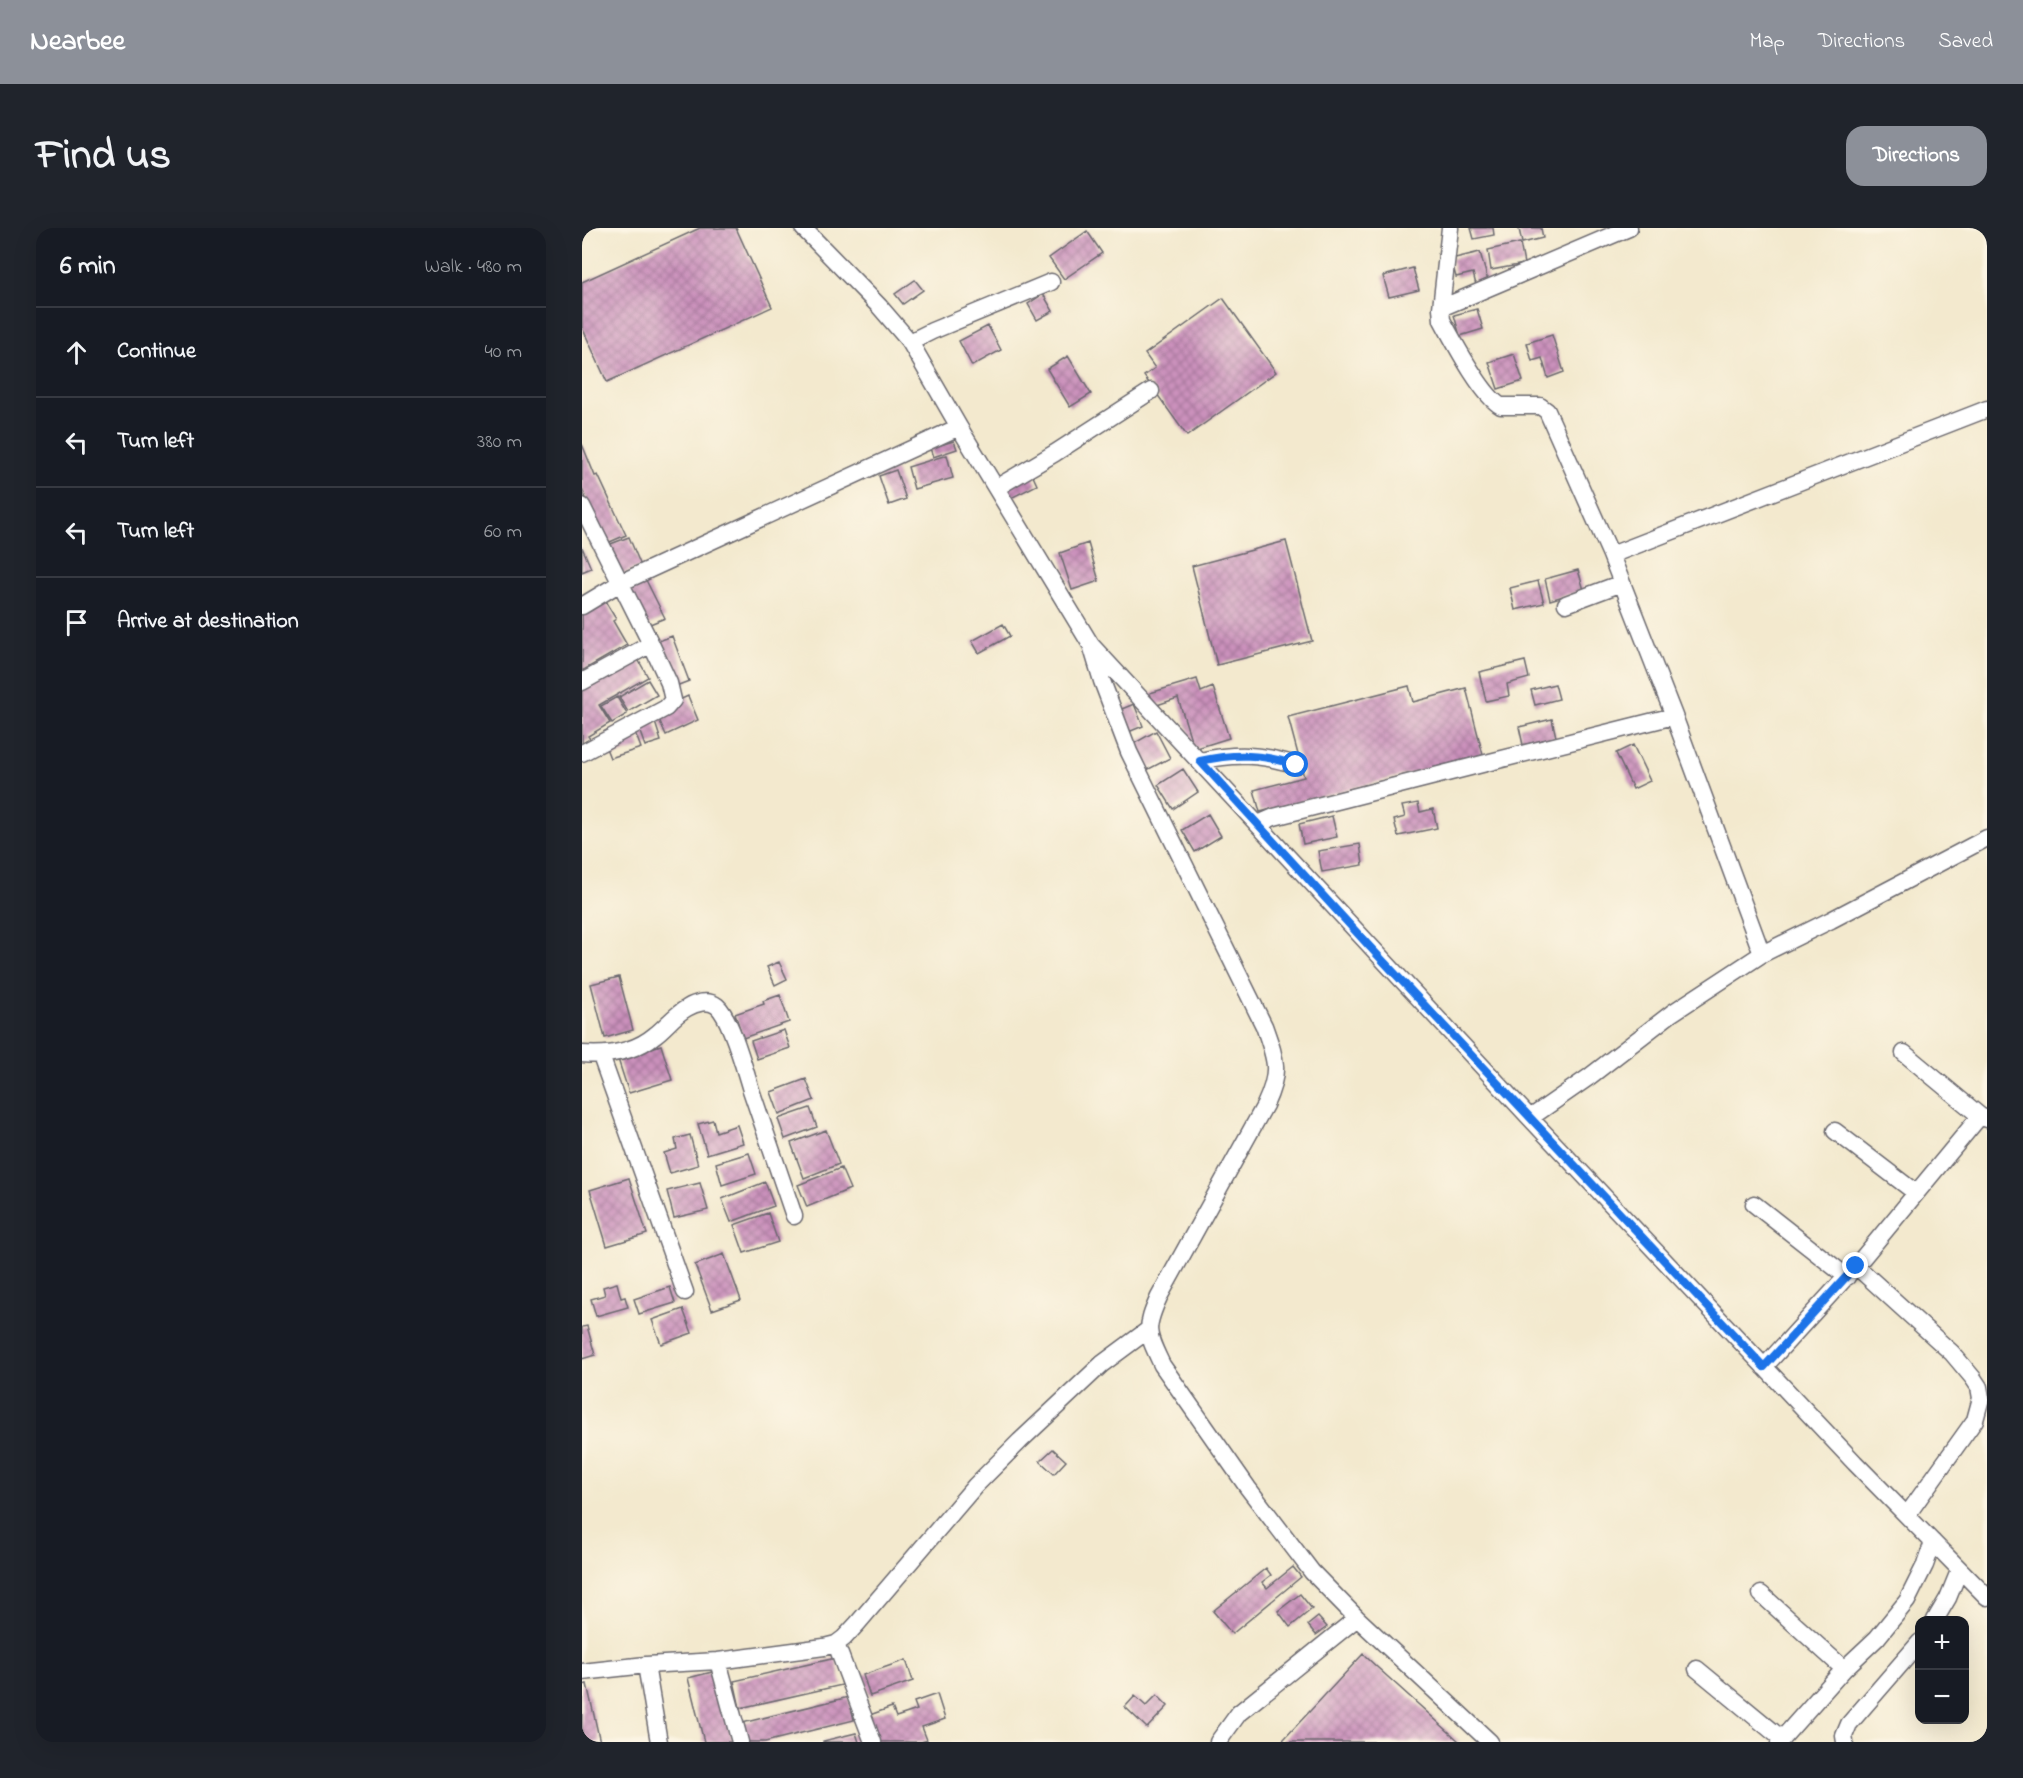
<!DOCTYPE html>
<meta charset="utf-8">
<style>
:root{--surface:#171b24;--page:#20242c;--text:#f1f3f6;--muted:#9ea1a6;--line:#363941;--accent:#8c9099}
body{margin:0;font-family:"Indie Flower",sans-serif;background:var(--page);color:var(--text)}
.controls{position:absolute;right:18px;bottom:18px;display:grid;overflow:hidden;border-radius:12px;box-shadow:0 6px 24px #0002}
.controls button{width:54px;height:54px;display:grid;place-items:center;padding:0;border:0;border-bottom:2px solid var(--line);background:var(--surface);color:var(--text);font:30px sans-serif}
.stop{position:absolute;width:18px;height:18px;margin:-14px;border:4px solid #1a73e8;border-radius:50%;background:#fff}
.stop.end{background:#1a73e8;border-color:#fff;box-shadow:0 2px 6px #0008}
.list{margin:0;padding:0;list-style:none}
h2{display:flex;justify-content:space-between;align-items:center;height:78px;margin:0;padding:0 24px;font-size:26px}
h2 small{font-size:20px;font-weight:400;color:var(--muted)}
.list li{display:grid;grid-template-columns:39px 1fr auto;gap:18px;align-items:center;box-sizing:border-box;height:90px;padding:0 24px;border-top:2px solid var(--line)}
.list b{display:block;font-size:22px;white-space:nowrap}
.list em{font-size:20px;font-style:normal;color:var(--muted)}
.icon{flex:none;width:33px;height:33px;fill:none;stroke:currentColor;stroke-width:2;stroke-linecap:round;stroke-linejoin:round}
.map{position:relative;flex:none;width:1405px;height:1514px;overflow:hidden;border-radius:18px}
header{display:flex;align-items:center;gap:36px;box-sizing:border-box;height:84px;padding:0 30px;background:var(--accent);color:#fff}
header strong{font-size:28px}
nav{display:flex;gap:33px;margin-inline-start:auto;font-size:21px}
.intro{display:flex;align-items:center;justify-content:space-between;box-sizing:border-box;height:144px;padding:0 36px}
h1{margin:0;font-size:42px}
.button{padding:15px 27px;border-radius:18px;background:var(--accent);color:#fff;font-size:21px;font-weight:700}
main{display:flex;gap:36px;padding:0 36px}
aside{flex:1;background:var(--surface);border-radius:18px;box-shadow:0 6px 24px #0002}
.map>svg:first-child{display:block}
.building{fill:url(#building-cross-hatch)}
.lines{fill:none;stroke-linecap:round;stroke-linejoin:round}
.minor-casing{stroke:#6b686e;stroke-width:19}
.minor{stroke:#fff;stroke-width:16}
.route{stroke:#1a73e8;stroke-width:8}
</style>
<header>
<strong>Nearbee</strong>
<nav><a>Map</a><a>Directions</a><a>Saved</a></nav>
</header>
<div class="intro"><h1>Find us</h1><a class="button">Directions</a></div>
<main>
<aside>
<h2>6 min<small>Walk · 480 m</small></h2>
<ul class="list">
<li><svg class="icon" aria-label="ahead" viewBox="0 0 24 24"><path d="M12 20V5M6 11l6-6 6 6"/></svg><div><b>Continue</b></div><em>40 m</em></li>
<li><svg class="icon" aria-label="left" viewBox="0 0 24 24"><path d="M17 20v-9H6M10 6l-5 5 5 5"/></svg><div><b>Turn left</b></div><em>380 m</em></li>
<li><svg class="icon" aria-label="left" viewBox="0 0 24 24"><path d="M17 20v-9H6M10 6l-5 5 5 5"/></svg><div><b>Turn left</b></div><em>60 m</em></li>
<li><svg class="icon" aria-label="arrive" viewBox="0 0 24 24"><path d="M6 21V4h12l-3 4 3 4H6"/></svg><div><b>Arrive at destination</b></div></li>
</ul>
</aside>
<div class="map">
<svg width="1405" height="1514" viewBox="0 0 1405 1514">
<defs>
<pattern id="building-cross-hatch" width="8" height="8" patternUnits="userSpaceOnUse" patternTransform="scale(1.5)"><rect width="8" height="8" fill="#cb91bc"/><path d="M0 0l8 8M0 8l8-8" fill="none" stroke="#a4769a"/></pattern>
</defs>
<rect width="100%" height="100%" fill="#fcf5e5"/>
<filter id="ink" filterUnits="userSpaceOnUse"><feTurbulence type="fractalNoise" baseFrequency=".0167" numOctaves="2"/><feDisplacementMap in="SourceGraphic" scale="12" xChannelSelector="R" yChannelSelector="G"/><feConvolveMatrix kernelMatrix="1 2 1 2 8 2 1 2 1" color-interpolation-filters="sRGB"/></filter>
<filter id="wash" filterUnits="userSpaceOnUse"><feTurbulence type="fractalNoise" baseFrequency=".008" numOctaves="4" result="noise"/><feDisplacementMap in="SourceGraphic" scale="24" xChannelSelector="R" yChannelSelector="G"/><feGaussianBlur stdDeviation="1.35" result="paint"/><feColorMatrix in="noise" values="0 0 0 0 0 0 0 0 0 0 0 0 0 0 0 0 0 1.4 0 .05"/><feComposite in="paint" operator="in"/></filter>
<g filter="url(#wash)">
<rect width="100%" height="100%" fill="#f3e9ce"/>
<g id="blocks">
<path class="building" d="M118 0H154L190 79 25 154 0 99V54Z
M889 0H911L912 7 892 11Z
M942 0H959L961 10 940 15 937 1Z
M505 3 520 25 482 51 467 30Z
M938 15 942 36 909 42 906 22Z
M898 24 906 53 894 57 891 45 874 49 869 31Z
M831 40 837 62 807 69 801 48Z
M333 52 341 62 321 76 313 66Z
M461 66 471 83 455 92 446 76Z
M641 70 694 144 605 208 562 148 573 140 563 126Z
M895 81 901 101 878 108 872 87Z
M406 98 419 122 390 138 377 113Z
M970 107 982 144 966 150 960 130 950 133 945 115Z
M932 126 941 153 916 161 907 134Z
M486 128 509 166 488 179 465 141Z
M372 213 375 221 351 229 348 220Z
M0 216 13 248 16 247 44 307 23 316 0 261Z
M365 227 371 250 332 261 326 239Z
M314 242 324 271 307 277 297 248Z
M450 246 455 257 429 270 423 259Z
M47 309 59 338 39 347 26 317Z
M704 313 730 413 635 437 610 338Z
M506 315 517 353 490 362 478 325Z
M0 319 9 340 0 344Z
M996 342 1002 362 968 372 963 351Z
M64 352 83 390 63 398 47 359Z
M956 353 962 375 933 382 928 360Z
M23 373 34 391 31 393 45 417 0 443V386Z
M421 396 428 408 397 425 390 413Z
M90 408 107 453 94 458 77 413Z
M53 426 66 449 17 477 28 495 6 508 8 511 0 516V457Z
M943 433 947 450 925 456 927 468 904 473 897 444Z
M615 451 619 464 631 459 647 510 612 521 596 470 572 478 568 465Z
M66 452 75 467 46 484 37 469Z
M973 456 977 471 953 477 949 462Z
M827 458 831 474 884 460 901 527 678 584 672 562 722 549 706 489Z
M106 468 116 492 84 507 76 489 91 475Z
M35 469 45 486 30 495 19 478Z
M552 476 561 498 544 505 535 483Z
M72 491 79 513 63 518 55 496Z
M970 491 974 509 941 517 937 499Z
M574 503 588 530 565 542 551 516Z
M53 504 59 520 28 530 22 515Z
M1051 517 1068 553 1051 561 1034 525Z
M601 541 616 564 591 581 576 557Z
M836 575 838 584 851 581 855 600 816 608 812 592 823 589 820 578Z
M626 586 639 608 613 624 600 602Z
M750 588 755 609 721 616 717 596Z
M778 616 781 637 740 644 736 623Z
M197 734 205 751 193 757 185 739Z
M37 749 51 802 23 810 9 756Z
M198 767 207 794 161 810 153 786 182 776 181 773Z
M202 802 208 820 175 831 169 813Z
M79 817 90 852 47 865 36 831Z
M224 851 232 872 197 886 189 864Z
M228 880 235 899 203 911 196 891Z
M131 892 134 904 155 897 161 915 125 926 116 896Z
M244 902 257 936 222 950 209 915Z
M108 907 116 937 88 945 82 925 95 921 93 911Z
M167 925 174 946 140 957 134 935Z
M259 940 268 961 225 979 216 957Z
M47 950 65 1006 25 1018 8 962Z
M183 954 192 978 149 994 140 971Z
M118 955 126 982 92 990 85 963Z
M186 985 196 1014 162 1025 152 997Z
M142 1026 159 1072 130 1082 113 1037Z
M35 1055 39 1070 43 1069 46 1079 14 1088 9 1071 23 1067 21 1059Z
M88 1059 93 1075 57 1086 52 1071Z
M101 1081 110 1105 79 1116 70 1092Z
M5 1098 13 1127 0 1131V1099Z
M471 1221 484 1233 472 1246 458 1233Z
M711 1339 719 1349 650 1406 631 1383 684 1340 689 1347 680 1354 685 1360Z
M718 1366 730 1381 708 1399 696 1383Z
M736 1389 745 1399 734 1407 726 1397Z
M781 1426 796 1440 878 1514H704L701 1512Z
M254 1430 260 1457 158 1480 152 1453Z
M324 1432 331 1453 288 1468 281 1447Z
M134 1443 151 1514H122L106 1450Z
M5 1456 18 1514H1L0 1509V1457Z
M355 1466 363 1491 340 1499 345 1512 339 1514H294L285 1488 310 1479 314 1489 335 1482 332 1474Z
M575 1467 586 1478 565 1500 543 1479 553 1468 564 1478Z
M267 1469 272 1492 183 1514H161L156 1496Z
M274 1505 277 1514H241V1513Z"/>
</g>
</g>
<g filter="url(#ink)">
<use href="#blocks" fill-opacity="0" stroke="#6b686e" stroke-width="1.5"/>
<g class="lines">
<defs>
<path id="minor" d="M221 0 297 78 328 114 377 199 509 417 948 890 1273 1235 1405 1369
M868 0 859 80 860 92C871 112 900 168 919 178H958L965 183 1029 327 1092 488 1180 726
M859 80 1047 0
M328 114 350 103 469 54
M414 260 473 225 569 163
M0 278 69 416 87 455 91 472 84 480 0 525
M1029 327 1405 181
M984 376 1040 355
M0 378 38 355 377 199
M510 420 520 453 547 524 682 798C694 832 699 843 683 877L577 1069C562 1102 565 1105 580 1137L666 1260 730 1344 775 1390 908 1514
M0 454 69 416
M618 533C654 525 679 526 714 537
M676 596 692 589 908 534 1092 488
M1322 825 1398 888
M0 826C26 828 53 824 73 807 84 799 92 787 105 780 113 775 126 771 135 778 149 790 163 843 169 862 183 904 198 946 212 988
M19 828 103 1064
M948 890 1007 849 1090 785 1180 726 1249 692 1405 610
M1253 903 1334 965
M1172 976 1265 1049
M1274 1038 1370 1125 1391 1150 1397 1159 1399 1170 1393 1192 1325 1287
M1182 1139 1274 1038 1398 888 1405 891
M1179 1366 1262 1441
M1353 1392 1366 1370 1377 1343
M254 1416 291 1514
M136 1433 158 1514
M64 1437 77 1514
M1115 1441 1200 1511
M0 1444 64 1437 136 1433 242 1419 254 1416 262 1410 275 1396 393 1258 438 1213 520 1136 566 1102
M636 1514 657 1485 775 1390
M1197 1514 1262 1441 1295 1410 1325 1373 1343 1337 1351 1314
M1263 1514 1262 1508 1267 1496 1338 1414"/>
</defs>
<use href="#minor" class="minor-casing"/>
<use href="#minor" class="minor"/>
</g>
</g>
<g class="lines" filter="url(#ink)">
<path class="route" d="M714 537C680 526 654 525 618 533L788 719 1182 1139 1274 1038"/>
</g>
</svg>
<div class="controls">
<button>+</button>
<button>−</button>
</div>
<div class="stop" style="left:714px;top:537px"></div>
<div class="stop end" style="left:1274px;top:1038px"></div>
</div>
</main>
